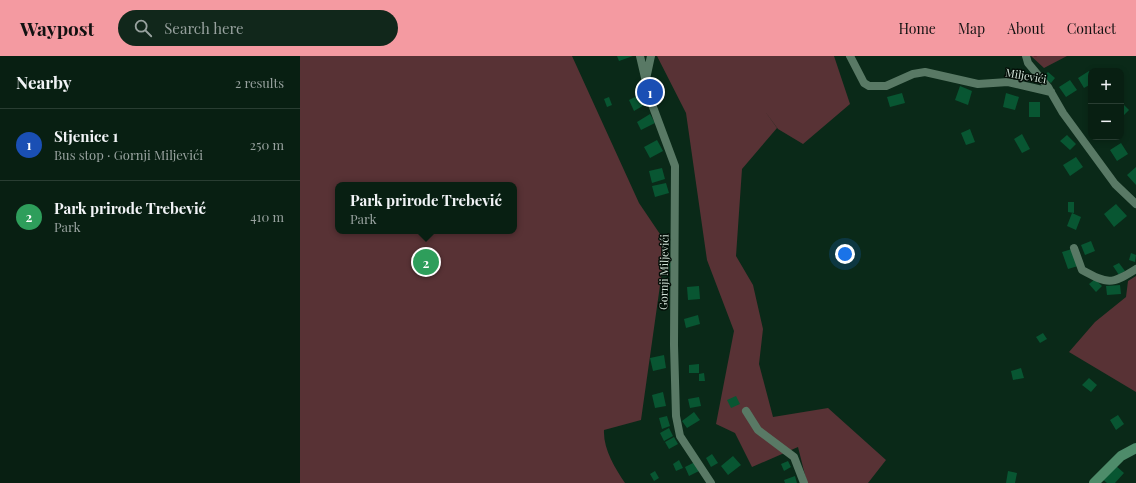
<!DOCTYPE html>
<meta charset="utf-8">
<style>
:root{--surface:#081f12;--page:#11271b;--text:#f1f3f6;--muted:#98a29f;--line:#293d32;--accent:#f49aa1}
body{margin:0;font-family:"Playfair Display",serif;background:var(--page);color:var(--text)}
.controls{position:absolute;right:12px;top:12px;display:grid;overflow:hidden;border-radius:8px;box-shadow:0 2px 6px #0003}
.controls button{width:36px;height:36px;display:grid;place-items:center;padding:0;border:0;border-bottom:1px solid var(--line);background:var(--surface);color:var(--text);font:20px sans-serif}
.you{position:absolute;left:545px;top:198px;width:14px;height:14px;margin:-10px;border:3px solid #fff;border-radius:50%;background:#1a73e8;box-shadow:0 0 0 6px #1a73e833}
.badge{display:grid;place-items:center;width:26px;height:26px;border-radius:50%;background:var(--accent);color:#fff;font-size:13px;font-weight:700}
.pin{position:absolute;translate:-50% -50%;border:2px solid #fff;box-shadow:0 1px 4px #0006}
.popup{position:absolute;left:35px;top:126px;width:182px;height:52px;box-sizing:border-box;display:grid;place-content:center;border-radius:8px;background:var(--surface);filter:drop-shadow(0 1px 3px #0005);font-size:13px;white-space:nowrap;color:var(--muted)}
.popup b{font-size:15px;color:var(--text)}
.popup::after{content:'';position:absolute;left:50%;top:100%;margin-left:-8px;border:8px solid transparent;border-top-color:var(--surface)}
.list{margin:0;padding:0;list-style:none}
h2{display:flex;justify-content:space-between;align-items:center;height:52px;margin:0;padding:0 16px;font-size:17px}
h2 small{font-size:13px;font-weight:400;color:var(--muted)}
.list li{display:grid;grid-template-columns:26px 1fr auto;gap:12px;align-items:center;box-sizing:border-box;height:72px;padding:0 16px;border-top:1px solid var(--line)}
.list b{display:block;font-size:15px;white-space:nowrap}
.list p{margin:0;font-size:13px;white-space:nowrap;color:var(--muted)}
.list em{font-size:13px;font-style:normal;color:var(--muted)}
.icon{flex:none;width:22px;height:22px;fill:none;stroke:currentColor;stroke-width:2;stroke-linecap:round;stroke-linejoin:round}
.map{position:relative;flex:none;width:836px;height:427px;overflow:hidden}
header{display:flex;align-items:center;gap:24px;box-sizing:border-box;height:56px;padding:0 20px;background:var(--accent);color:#111}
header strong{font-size:19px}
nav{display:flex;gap:22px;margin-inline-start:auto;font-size:14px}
.search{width:280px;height:36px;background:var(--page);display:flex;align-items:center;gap:10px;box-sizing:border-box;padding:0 14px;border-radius:22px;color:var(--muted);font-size:15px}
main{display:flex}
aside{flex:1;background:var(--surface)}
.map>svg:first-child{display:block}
.green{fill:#583235;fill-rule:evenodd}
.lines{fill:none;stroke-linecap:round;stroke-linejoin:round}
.stream{stroke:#5d1f28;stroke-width:2}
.building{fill:#085632}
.minor{stroke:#597965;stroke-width:8}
.secondary{stroke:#4e8c6a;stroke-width:10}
.labels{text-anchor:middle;stroke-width:3;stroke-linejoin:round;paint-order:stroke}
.street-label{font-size:11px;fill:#cfe0d5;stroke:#040f08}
</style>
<header>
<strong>Waypost</strong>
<div class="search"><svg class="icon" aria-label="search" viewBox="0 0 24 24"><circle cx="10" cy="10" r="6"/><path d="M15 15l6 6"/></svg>Search here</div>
<nav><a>Home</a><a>Map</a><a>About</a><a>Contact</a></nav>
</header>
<main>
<aside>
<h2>Nearby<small>2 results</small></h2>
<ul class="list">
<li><span class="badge" style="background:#1a4fb4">1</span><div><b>Stjenice 1</b><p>Bus stop · Gornji Miljevići</p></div><em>250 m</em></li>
<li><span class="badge" style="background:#2e9e5b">2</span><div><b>Park prirode Trebević</b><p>Park</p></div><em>410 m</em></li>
</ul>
</aside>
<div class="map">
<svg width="836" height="427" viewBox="0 0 836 427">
<rect width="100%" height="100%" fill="#0a2918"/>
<path class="green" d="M0 0H272L339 147 366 187 341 364 304 374C303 393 315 412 325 427H0ZM38 129H214V175H38Z
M357 0H534L550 48 503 88 478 73 464 54 477 72 442 113 436 200 453 229 463 273 459 308 473 361 528 352 586 404 568 427H507L498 391 452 411 435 377 416 368 434 275 407 204 386 57Z
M731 0H767L744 12Z
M836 220V336L769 296 795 266 826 241 828 225Z"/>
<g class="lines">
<path class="stream" d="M735 0H736"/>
</g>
<path class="building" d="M317 0H333L319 5Z
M789 15 791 18V28L784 32 778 22Z
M748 16 755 22 751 27 743 21Z
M770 24 777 34 766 41 759 31Z
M660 30 672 35 668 49 655 44Z
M602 37 605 47 590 51 587 41Z
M706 37 719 41 715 54 703 51Z
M341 38 346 48 334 55 329 44Z
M309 41 312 49 307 51 304 43Z
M729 46H740V61H729Z
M821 46 829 54 824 59 821 56Z
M350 58 355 67 341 74 337 66Z
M670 73 675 86 666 89 661 77Z
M722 78 730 93 722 97 714 83Z
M767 79 776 88 770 94 760 85Z
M357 84 363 95 350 102 344 91Z
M821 87 828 98 817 105 810 94Z
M776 101 783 111 770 120 763 109Z
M836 111V129L827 119Z
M362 112 365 123 352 127 349 115Z
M366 127 369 137 355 141 352 130Z
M768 146H774V157L768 156Z
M816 148 827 160 814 171 804 158Z
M772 157 781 161 776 174 767 170Z
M791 185 795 195 785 199 781 189Z
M772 193 778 210 768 213 762 196Z
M831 197 836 199 835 206 829 204Z
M365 206 371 207 370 216 363 215Z
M819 207 825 215 819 219 813 210Z
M795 223 802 230 796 236 789 228Z
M820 229 821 238 807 239 806 230Z
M399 230 400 243 388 244 387 231Z
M398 259 400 268 386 272 384 263Z
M743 277 747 283 740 287 736 281Z
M364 299 366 312 353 315 350 302Z
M399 308V317H389V309Z
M721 312 724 322 713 324 711 315Z
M404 317 405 325H399V318Z
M789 322 797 329 791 336 782 329Z
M363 336 366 350 355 352 352 339Z
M436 340 440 348 431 352 427 344Z
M399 341 401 350 390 352 388 343Z
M394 356 400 364 387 372 382 365Z
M818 359 824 368 816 374 810 364Z
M367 360 370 370 362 373 359 362Z
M369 372 373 380 364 385 360 377Z
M374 381 378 388 369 393 365 386Z
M412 398 418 407 411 411 406 402Z
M433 400 441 409 428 419 421 410Z
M379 404 383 412 376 415 373 408Z
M488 405 491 411 484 415 481 408Z
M395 406 399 415 389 420 385 411Z
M815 409 824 417 815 427H807L802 423Z
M355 415 359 422 354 425 350 418Z
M708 415 717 417 715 427H706Z
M495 420 497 427H485L484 424Z"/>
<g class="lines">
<path class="minor" d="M340 0 350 43 375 110 374 289 376 360 380 380 411 427
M550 0 564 27 569 30H586L613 18 625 16 678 28 708 26 751 36
M726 0 728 7 748 31 763 57 815 128 836 148
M346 23 351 0
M774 192 782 214C808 228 811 229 836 213
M446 355 458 374 494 401 504 427"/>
<path class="secondary" d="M794 427 821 400 836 392"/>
</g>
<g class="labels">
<g class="street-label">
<text transform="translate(726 20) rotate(10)" y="4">Miljevići</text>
<text transform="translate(364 216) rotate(-89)" y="4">Gornji Miljevići</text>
</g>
</g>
</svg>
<div class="controls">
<button>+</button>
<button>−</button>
</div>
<div class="you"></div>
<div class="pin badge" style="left:350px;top:36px;background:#1a4fb4">1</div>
<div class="pin badge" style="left:126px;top:206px;background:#2e9e5b">2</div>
<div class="popup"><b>Park prirode Trebević</b>Park</div>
</div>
</main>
